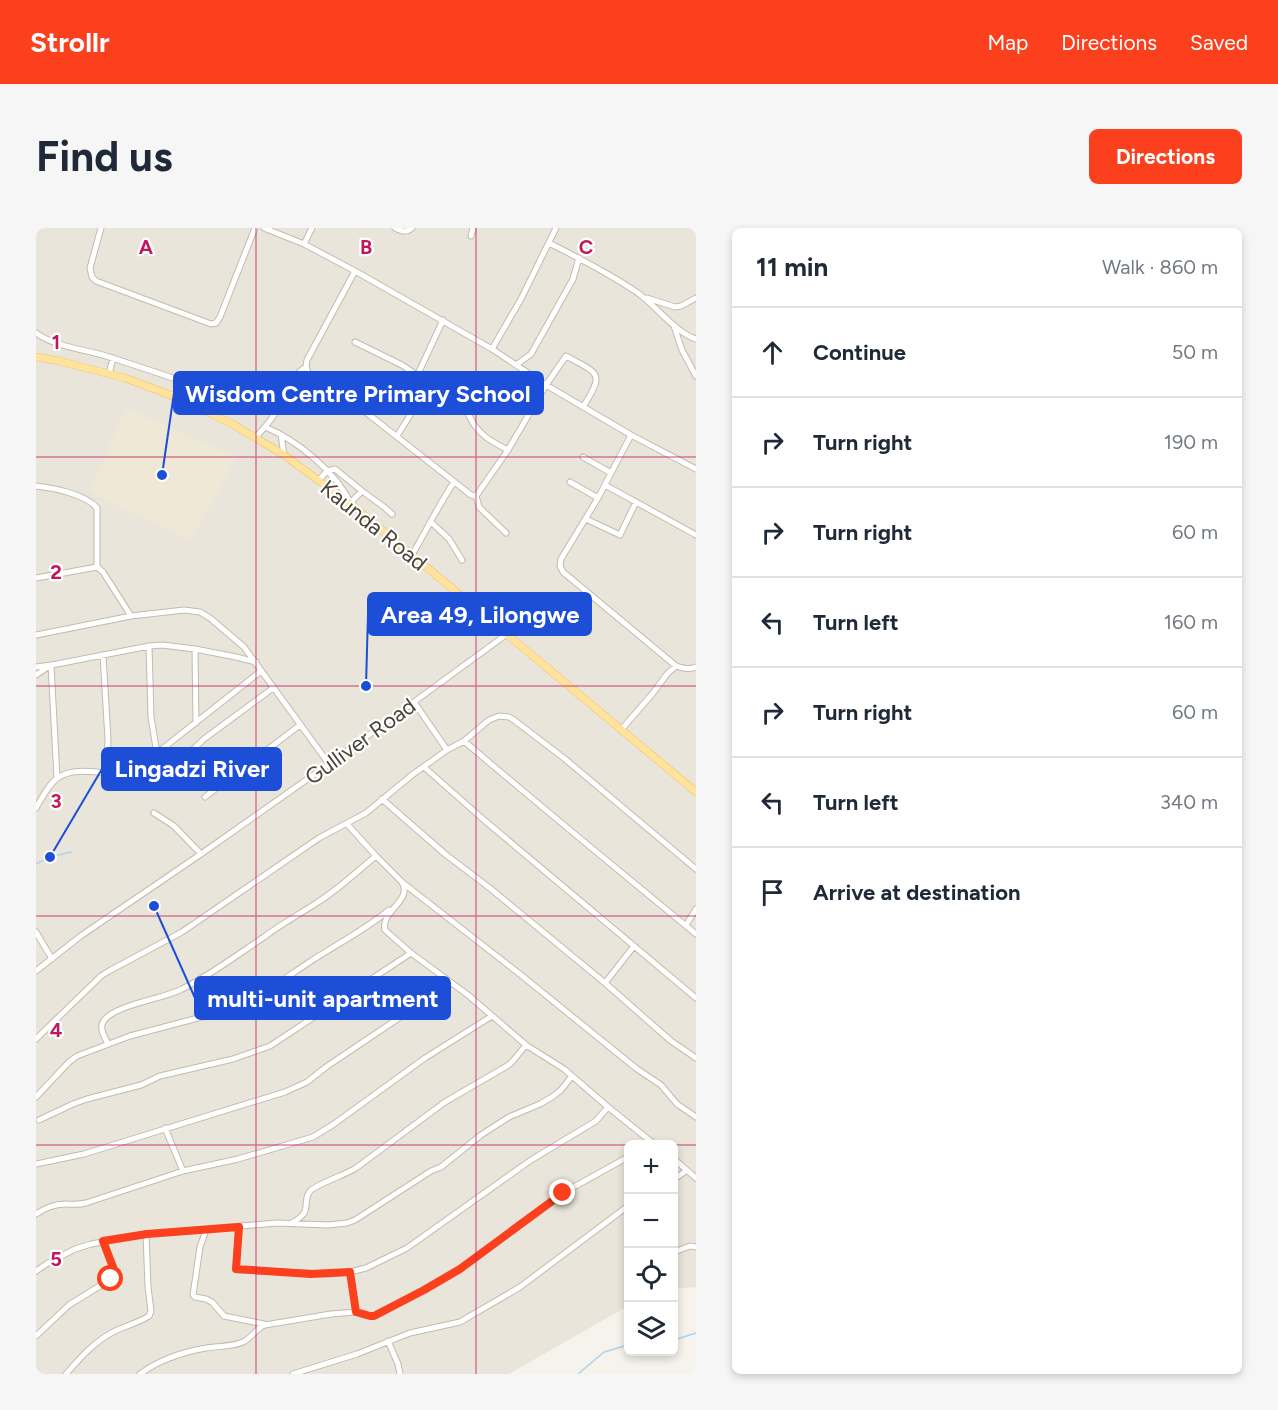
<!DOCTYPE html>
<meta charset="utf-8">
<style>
:root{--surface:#fff;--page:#f6f6f7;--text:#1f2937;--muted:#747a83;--line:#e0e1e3;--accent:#fc3f1d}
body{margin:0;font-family:Figtree,sans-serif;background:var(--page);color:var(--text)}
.controls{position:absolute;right:18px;bottom:18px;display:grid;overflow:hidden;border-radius:9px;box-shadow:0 3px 9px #0003}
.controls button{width:54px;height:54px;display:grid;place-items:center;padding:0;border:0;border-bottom:2px solid var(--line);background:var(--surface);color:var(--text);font:30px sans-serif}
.stop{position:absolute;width:18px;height:18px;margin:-14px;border:4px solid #fc3f1d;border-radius:50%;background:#fff}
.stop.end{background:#fc3f1d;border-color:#fff;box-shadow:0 2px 6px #0008}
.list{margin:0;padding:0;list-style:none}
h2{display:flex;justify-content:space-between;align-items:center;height:78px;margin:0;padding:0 24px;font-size:26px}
h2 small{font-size:20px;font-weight:400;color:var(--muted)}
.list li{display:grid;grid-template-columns:39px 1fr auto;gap:18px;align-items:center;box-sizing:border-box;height:90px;padding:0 24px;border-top:2px solid var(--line)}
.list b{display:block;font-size:22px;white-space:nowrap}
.list em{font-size:20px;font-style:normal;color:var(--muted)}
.icon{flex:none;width:33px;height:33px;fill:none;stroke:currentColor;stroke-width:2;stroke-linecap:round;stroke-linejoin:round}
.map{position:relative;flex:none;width:660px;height:1146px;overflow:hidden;border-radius:9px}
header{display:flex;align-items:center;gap:36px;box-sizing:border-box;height:84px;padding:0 30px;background:var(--accent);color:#fff}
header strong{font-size:28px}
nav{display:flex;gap:33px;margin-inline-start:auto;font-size:21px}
.intro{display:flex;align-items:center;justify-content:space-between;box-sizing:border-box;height:144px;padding:0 36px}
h1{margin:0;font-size:42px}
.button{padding:15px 27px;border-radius:9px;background:var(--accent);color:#fff;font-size:21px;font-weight:700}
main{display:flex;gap:36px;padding:0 36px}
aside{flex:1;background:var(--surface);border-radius:9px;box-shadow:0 3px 9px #0003}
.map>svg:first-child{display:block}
.residential{fill:#eae5da}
.education{fill:#efe8d6}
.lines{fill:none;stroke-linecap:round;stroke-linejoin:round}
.stream{stroke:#a9d4f2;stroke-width:1.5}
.minor-casing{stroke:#c2bbae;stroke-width:7}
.major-casing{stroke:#e6c16a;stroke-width:8}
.minor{stroke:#fff;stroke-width:5}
.major{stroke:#ffe39c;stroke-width:7}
.route{stroke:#fc3f1d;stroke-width:8}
.grid{fill:none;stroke:#c2185b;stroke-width:1.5;stroke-opacity:0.55}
.labels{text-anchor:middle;stroke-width:4.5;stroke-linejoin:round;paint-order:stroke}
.street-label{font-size:22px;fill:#4b4439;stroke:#fff}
.grid-label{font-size:20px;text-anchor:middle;font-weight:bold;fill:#c2185b;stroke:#fff;stroke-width:4.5;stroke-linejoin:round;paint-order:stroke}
.leader{fill:none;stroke:#1d4ed8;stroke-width:2}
.callout-dot{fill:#1d4ed8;stroke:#fff;stroke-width:2}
.callout{fill:#1d4ed8;stroke:#1d4ed8;stroke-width:2}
.callout-label{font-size:24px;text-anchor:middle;font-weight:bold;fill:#fff}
</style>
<header>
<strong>Strollr</strong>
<nav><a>Map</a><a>Directions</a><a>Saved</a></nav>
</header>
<div class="intro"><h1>Find us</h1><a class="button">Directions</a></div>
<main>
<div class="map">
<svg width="660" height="1146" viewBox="0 0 660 1146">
<rect width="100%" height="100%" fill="#f6f3ec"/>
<path class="residential" d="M0 0H660V1059L638 1061V916H592V1078L473 1146H0Z"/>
<path class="education" d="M90 180 200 229 155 314 54 264Z"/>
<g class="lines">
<path class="stream" d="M0 636 14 629 35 624
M638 1112 660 1105
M542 1146 568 1124 592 1117"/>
<defs>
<path id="minor" d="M65 0 54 40 56 49 60 53 175 96 180 95 184 89 219 0
M228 0 268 16 319 43 456 121 510 157 595 207 660 241
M359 0C365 3 370 5 376 0
M435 8 437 0
M513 15C543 30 574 46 602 65 620 78 640 105 660 111
M268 16 276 0
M319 43 271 132C269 140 271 144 277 150L332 186 435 267 440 268 472 222 510 157 530 128C563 146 569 144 547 179
M611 70 639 79 645 78 660 70
M638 98 646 122 660 148
M0 105C20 119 47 121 70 128 98 137 126 146 154 156
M319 114 366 137 426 178C432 183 433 188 437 195 445 208 458 215 472 222
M456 121 485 71 520 0
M480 137 495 126 537 51 543 30
M73 146 77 130
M381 148 407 92
M229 199C261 212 300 244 315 276
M245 207 248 227
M595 207 562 270 525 331 524 338 527 344 640 438C647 440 653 442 660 439
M361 208 390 162 395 158
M220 209C226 202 233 195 238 187 246 173 256 146 270 139
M547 229 575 245
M283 252 291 243 299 241 326 263 348 279 356 286
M534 254 562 270
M569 257 660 307
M0 258C18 260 49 266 61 280V339
M440 268 443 279 470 305
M315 276 317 272 326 263
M550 291 584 307 600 274
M395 294 413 311 426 332
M376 327C390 303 402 278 418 254
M61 339 67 344 95 388
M0 350 61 339
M0 407 95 388 148 382 164 384 174 390 208 419 293 536
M113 418 115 489 121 526
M159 421 160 495
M67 427 72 511 70 544
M0 439 15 437 21 550
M0 447 15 437 21 436 113 418 126 417 159 421 200 429 220 434
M378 474 411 522
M585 502 617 465 631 446 640 438
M428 513C504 578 582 642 660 706
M388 539 448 592 660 770
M126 559 148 530 168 511 237 460
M169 569 264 497
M346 571 409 626 455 661 569 755 635 813 660 830
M0 580C6 570 13 555 23 549 46 535 78 553 102 540L225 443
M118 585 138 598 165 626
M311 596 340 628 366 654C377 673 344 683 349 702L375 725 432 767 490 817 528 841 572 879 618 916
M367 655 485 747 601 841 625 857 641 876 660 889
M650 697 660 681
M0 704 16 731
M0 743 46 707 165 626 293 536 471 406
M569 755 598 718
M0 811 65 748 73 743 146 704 283 610 330 585 376 547 411 522 428 513 453 492 463 488 473 489 478 492 529 531 660 641
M72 816C69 809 63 801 67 794 76 777 128 771 146 761 175 747 201 727 228 709 245 696 264 686 282 674 303 661 320 644 340 628
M0 869 33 834 41 828 94 808 196 781C225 769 249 750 275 733 301 716 329 702 353 682
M3 892 37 876 51 871 105 857 124 848 197 831 234 818 375 725
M129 900 147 943
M638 931 660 950
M0 936 48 926 249 864 271 854 290 839 415 755
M638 951 650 943
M0 986C10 980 18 976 29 976 37 976 42 977 50 975L147 943 202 931 277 909 298 896 389 830 456 788
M257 994C278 983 265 975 274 963 279 957 311 946 320 940L409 874 471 838 476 834 490 817
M203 999 200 1037V1041L202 1042 293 1046 314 1044 330 1040 371 1020 495 932 560 893 572 879
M170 1002 164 1019 157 1067 159 1069 170 1071 176 1074 188 1088 228 1096
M638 1024 654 1018 660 1019
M0 1043 12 1035 39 1021 55 1016 110 1006 241 995 292 997 311 995 319 992 395 943 405 939 445 907 473 889 504 876 516 869 525 862 536 848
M314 1044 320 1084
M0 1108 33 1077 75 1051 78 1043 77 1039 67 1013
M352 1113 362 1136 364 1146
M30 1146C44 1130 58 1114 77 1104 89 1098 102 1095 113 1088L115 1083 112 1059 110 1006
M104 1146C123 1132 147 1124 170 1120 181 1118 196 1119 207 1114 216 1110 220 1100 229 1097L295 1086 320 1084 334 1088H338L388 1062 424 1041 527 965 592 929
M257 1146 321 1126 374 1105 424 1094 484 1059 592 978"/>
<path id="major" d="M0 129 23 133 89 150 145 171 198 197 248 227 316 277 660 564"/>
</defs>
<use href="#minor" class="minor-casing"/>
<use href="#major" class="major-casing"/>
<use href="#minor" class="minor"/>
<use href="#major" class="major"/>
</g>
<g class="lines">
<path class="route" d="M75 1051 78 1043 77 1039 67 1013 111 1006 203 999 200 1041 275 1046 314 1044 320 1084 334 1088H338L388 1062 424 1041 527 965"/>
</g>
<path class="grid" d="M220 0V1146M440 0V1146M0 229H660M0 458H660M0 688H660M0 917H592M638 917H660"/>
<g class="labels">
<g class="street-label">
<text transform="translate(338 297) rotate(39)" y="8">Kaunda Road</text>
<text transform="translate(324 513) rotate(-36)" y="8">Gulliver Road</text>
</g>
</g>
<g class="grid-label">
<text x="110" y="26">A</text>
<text x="330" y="26">B</text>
<text x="550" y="26">C</text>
<text x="20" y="121">1</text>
<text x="20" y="351">2</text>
<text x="20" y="580">3</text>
<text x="20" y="809">4</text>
<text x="20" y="1038">5</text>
</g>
<path class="leader" d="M126 247L138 165M330 458L332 386M14 629L66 541M118 678L159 770"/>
<g class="callout-dot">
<circle cx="126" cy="247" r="6"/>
<circle cx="330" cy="458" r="6"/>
<circle cx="14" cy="629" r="6"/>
<circle cx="118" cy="678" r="6"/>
</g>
<g class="callout">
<rect x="138" y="144" width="369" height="42" rx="6"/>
<rect x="332" y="365" width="223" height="42" rx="6"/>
<rect x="66" y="520" width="179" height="42" rx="6"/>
<rect x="159" y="749" width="255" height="42" rx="6"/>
</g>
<g class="callout-label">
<text x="322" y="174">Wisdom Centre Primary School</text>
<text x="444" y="395">Area 49, Lilongwe</text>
<text x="156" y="549">Lingadzi River</text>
<text x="287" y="779">multi-unit apartment</text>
</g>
</svg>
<div class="controls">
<button>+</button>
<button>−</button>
<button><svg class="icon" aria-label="locate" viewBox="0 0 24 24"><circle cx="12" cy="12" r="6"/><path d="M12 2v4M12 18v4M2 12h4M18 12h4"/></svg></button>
<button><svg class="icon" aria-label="layers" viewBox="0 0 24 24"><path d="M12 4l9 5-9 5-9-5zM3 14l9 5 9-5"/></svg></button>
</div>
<div class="stop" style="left:75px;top:1051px"></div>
<div class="stop end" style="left:527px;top:965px"></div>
</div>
<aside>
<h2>11 min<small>Walk · 860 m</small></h2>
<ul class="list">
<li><svg class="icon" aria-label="ahead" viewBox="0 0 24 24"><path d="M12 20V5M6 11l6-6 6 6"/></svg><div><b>Continue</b></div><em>50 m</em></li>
<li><svg class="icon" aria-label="right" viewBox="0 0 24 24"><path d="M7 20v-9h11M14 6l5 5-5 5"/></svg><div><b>Turn right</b></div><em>190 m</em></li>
<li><svg class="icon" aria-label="right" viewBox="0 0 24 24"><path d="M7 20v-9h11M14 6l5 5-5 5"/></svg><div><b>Turn right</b></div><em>60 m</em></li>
<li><svg class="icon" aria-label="left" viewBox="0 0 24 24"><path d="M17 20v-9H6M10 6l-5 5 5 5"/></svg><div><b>Turn left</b></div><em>160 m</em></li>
<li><svg class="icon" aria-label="right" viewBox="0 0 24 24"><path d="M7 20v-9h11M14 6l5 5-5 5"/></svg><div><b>Turn right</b></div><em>60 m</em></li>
<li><svg class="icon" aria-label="left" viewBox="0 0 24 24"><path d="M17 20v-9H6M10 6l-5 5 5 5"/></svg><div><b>Turn left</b></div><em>340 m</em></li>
<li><svg class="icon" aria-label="arrive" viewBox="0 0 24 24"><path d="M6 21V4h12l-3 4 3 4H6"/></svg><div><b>Arrive at destination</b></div></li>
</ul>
</aside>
</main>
